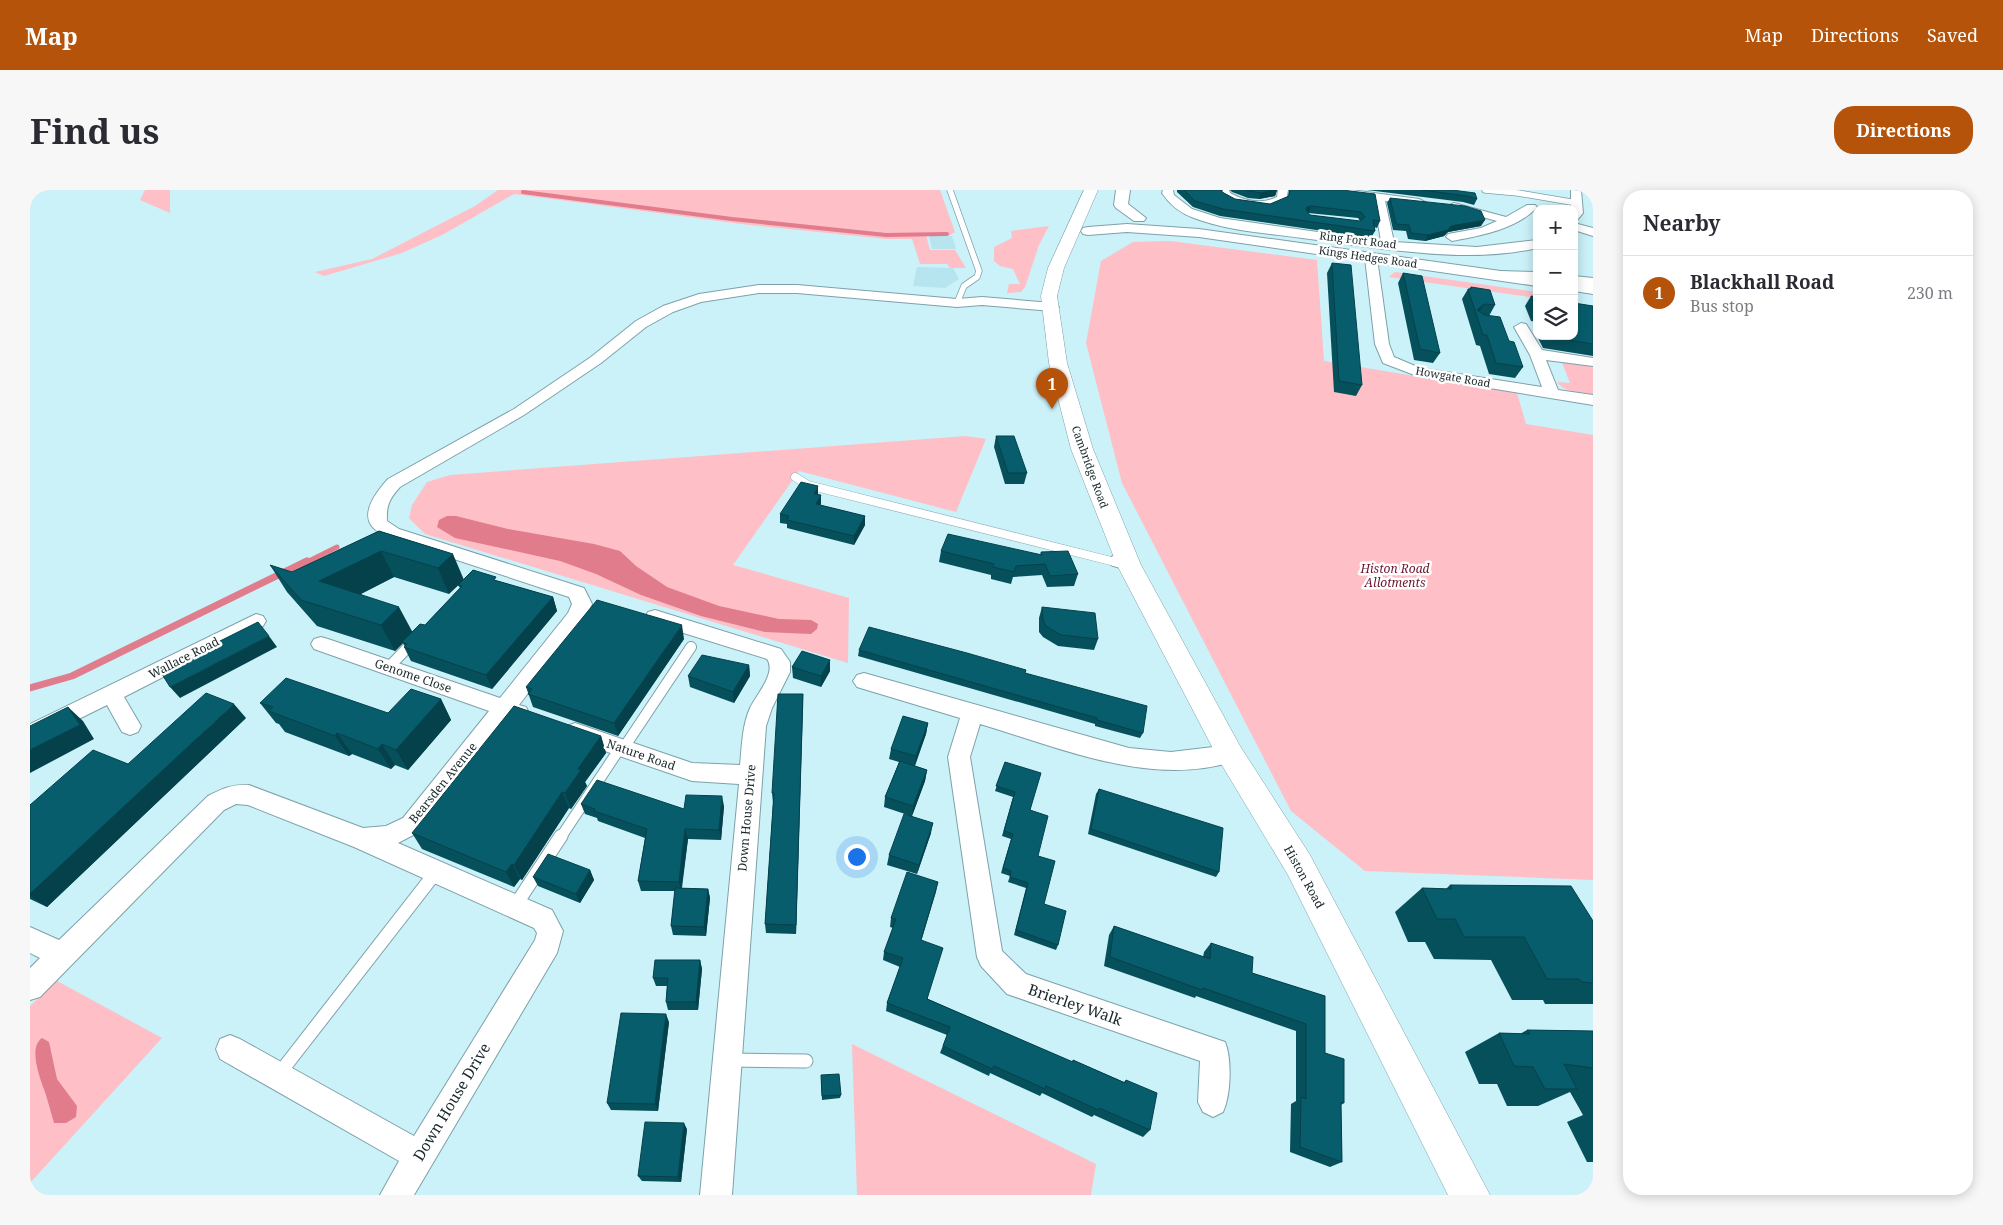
<!DOCTYPE html>
<meta charset="utf-8">
<style>
:root{--surface:#fff;--page:#f7f7f7;--text:#2b2b33;--muted:#7c7c81;--line:#e1e1e2;--accent:#b45309}
body{margin:0;font-family:"Noto Serif",serif;background:var(--page);color:var(--text)}
.controls{position:absolute;right:15px;top:15px;display:grid;overflow:hidden;border-radius:10px;box-shadow:0 2px 12px #0003}
.controls button{width:45px;height:45px;display:grid;place-items:center;padding:0;border:0;border-bottom:1px solid var(--line);background:var(--surface);color:var(--text);font:25px sans-serif}
.you{position:absolute;left:826px;top:666px;width:18px;height:18px;margin:-12px;border:4px solid #fff;border-radius:50%;background:#1a73e8;box-shadow:0 0 0 8px #1a73e833}
.badge{display:grid;place-items:center;width:32px;height:32px;border-radius:50%;background:var(--accent);color:#fff;font-size:16px;font-weight:700}
.pin{position:absolute;translate:-50% -41px;filter:drop-shadow(0 1px 2px #0008)}
.pin::after{content:'';position:absolute;top:26px;width:18px;height:15px;background:inherit;clip-path:polygon(0 0,100% 0,50% 100%)}
.list{margin:0;padding:0;list-style:none}
h2{display:flex;justify-content:space-between;align-items:center;height:65px;margin:0;padding:0 20px;font-size:21px}
h2 small{font-size:16px;font-weight:400;color:var(--muted)}
.list li{display:grid;grid-template-columns:32px 1fr auto;gap:15px;align-items:center;box-sizing:border-box;height:75px;padding:0 20px;border-top:1px solid var(--line)}
.list b{display:block;font-size:19px;white-space:nowrap}
.list p{margin:0;font-size:16px;white-space:nowrap;color:var(--muted)}
.list em{font-size:16px;font-style:normal;color:var(--muted)}
.icon{flex:none;width:28px;height:28px;fill:none;stroke:currentColor;stroke-width:2;stroke-linecap:round;stroke-linejoin:round}
.map{position:relative;flex:none;width:1563px;height:1005px;overflow:hidden;border-radius:20px}
header{display:flex;align-items:center;gap:30px;box-sizing:border-box;height:70px;padding:0 25px;background:var(--accent);color:#fff}
header strong{font-size:24px}
nav{display:flex;gap:28px;margin-inline-start:auto;font-size:18px}
.intro{display:flex;align-items:center;justify-content:space-between;box-sizing:border-box;height:120px;padding:0 30px}
h1{margin:0;font-size:35px}
.button{padding:12px 22px;border-radius:20px;background:var(--accent);color:#fff;font-size:18px;font-weight:700}
main{display:flex;gap:30px;padding:0 30px}
aside{flex:1;background:var(--surface);border-radius:20px;box-shadow:0 2px 12px #0003}
.map>svg:first-child{display:block}
.built{fill:#b6e5f0}
.green{fill:#febfc6}
.water{fill:#e07c8c}
.lines{fill:none;stroke-linecap:round;stroke-linejoin:round}
.stream-far2{stroke:#e07c8c;stroke-width:4}
.stream-far1{stroke:#e07c8c;stroke-width:5}
.stream{stroke:#e07c8c;stroke-width:7}
.service-far3-casing{stroke:#7ea1a9;stroke-width:7}
.service-far2-casing{stroke:#7ea1a9;stroke-width:9}
.service-far1-casing{stroke:#7ea1a9;stroke-width:12}
.service-casing{stroke:#7ea1a9;stroke-width:15}
.minor-casing{stroke:#7ea1a9;stroke-width:2}
.tertiary-casing{stroke:#7ea1a9;stroke-width:2}
.secondary-casing{stroke:#7ea1a9;stroke-width:1}
.service-far3{stroke:#fff;stroke-width:5.5}
.service-far2{stroke:#fff;stroke-width:8}
.service-far1{stroke:#fff;stroke-width:10}
.service{stroke:#fff;stroke-width:13}
.minor{fill:#fff;fill-rule:evenodd}
.tertiary{fill:#fff;fill-rule:evenodd}
.secondary{fill:#fff;fill-rule:evenodd}
.wall{fill:#06505c;fill-rule:evenodd}
.shaded-wall{fill:#05414b}
.building{fill:#075d6b;stroke:#05414b;fill-rule:evenodd}
.labels{text-anchor:middle;stroke-width:5;stroke-linejoin:round;paint-order:stroke}
.far-street-label{font-size:11px;fill:#19272a;stroke:#fff}
.park-label{font-size:12px;font-style:italic;fill:#6f152e;stroke:#fff}
.street-label{font-size:12px;fill:#19272a;stroke:#fff}
.near-street-label{font-size:15px;fill:#19272a;stroke:#fff}
</style>
<header>
<strong>Map</strong>
<nav><a>Map</a><a>Directions</a><a>Saved</a></nav>
</header>
<div class="intro"><h1>Find us</h1><a class="button">Directions</a></div>
<main>
<div class="map">
<svg width="1563" height="1005" viewBox="0 0 1563 1005">
<rect width="100%" height="100%" fill="#cbf1f9"/>
<path class="built" d="M899 46H922L926 59H902Z
M887 77 923 78 929 89 915 98 883 96Z"/>
<path class="green" d="M115 0H140V23L110 10Z
M468 0H910L925 42 920 45H896L900 60H925L936 78H920L917 74H890L882 49H856L711 34 484 4 414 44 372 63 294 86 285 82 342 69 445 16Z
M1019 36 1009 55 995 97 991 102 977 103 979 94H990L983 79 970 76 964 71V57L982 48 981 41Z
M1140 51 1287 70 1294 171 1487 203 1496 234 1563 245V690L1335 681 1261 621 1092 293 1056 153 1071 71 1103 52Z
M1365 82 1507 102V108L1359 87Z
M1531 170 1563 175V204C1550 202 1535 203 1527 192L1540 193Z
M936 246 956 249 926 322 769 281 703 375 819 408 818 473 395 344 379 328 382 315 397 292 420 285Z
M27 791 132 848 0 993V816Z
M822 854 1066 974 1061 1005H827Z"/>
<path class="water" d="M417 326H426L478 339 564 354 590 361 606 376 637 397 689 416 749 429 781 430 788 434 787 439 781 444 735 442 671 426 611 405 566 384 530 371 425 348 407 337 409 330Z
M12 848 19 852 27 889 47 916 46 927 36 933H24C20 920 17 906 12 894 7 879 0 856 12 848Z"/>
<g class="lines">
<path class="stream-far2" d="M493 2 702 29 856 45 917 44"/>
<path class="stream-far1" d="M275 373 307 357"/>
<path class="stream" d="M0 498 42 486 277 371"/>
<defs>
<path id="service-far3" d="M920 0 949 81 947 87 934 96 927 113
M1455 0 1488 3 1547 13"/>
<path id="service-far2" d="M765 287 778 295 1089 373"/>
<path id="service-far1" d="M1084 371 1098 375
M358 478 384 451
M593 559 661 457
M531 647 590 558"/>
<path id="service" d="M485 716 531 646
M700 870 776 871
M249 884 406 682"/>
<path id="minor" d="M1133 0H1143L1144 5 1162 19 1190 28 1351 51 1344 10 1295 3 1290 0H1321L1389 9 1395 12 1393 14 1355 11 1364 52 1447 57 1507 50V58C1436 75 1344 57 1272 48 1237 43 1198 41 1164 28 1150 23 1140 15 1132 3Z
M1189 0H1199L1200 3C1215 11 1231 15 1247 7L1248 0H1258L1256 11 1238 19 1204 14 1191 7Z
M1541 0H1551L1553 23 1548 29 1544 30V19H1541Z
M1424 13 1476 27 1497 15H1505L1507 17C1488 39 1449 46 1422 51L1416 47 1418 44 1451 38 1467 31 1420 18 1418 16Z
M1544 33 1563 38V46L1544 40Z
M1341 64 1347 68 1359 154 1364 167 1390 178 1512 197 1500 165 1484 137 1491 133 1496 134 1512 160 1563 168V176L1516 170 1528 200 1563 205V215L1387 186 1353 173 1345 154 1335 68Z
M1468 81 1507 82V90L1464 88 1462 85 1464 82Z
M1544 86 1563 88V96L1544 94Z
M729 95H767L927 109 952 107 1022 113 1029 117 1022 121 952 115 927 117 767 103H729L671 112 643 122 616 137 571 173 494 225 370 297C360 308 356 315 357 331L369 339 554 398 562 414 554 431 489 515 496 517 499 523 496 529 488 531 478 528 389 642 368 653 522 720 533 741 527 763 384 1005H350L369 971 190 869 186 859 190 849 200 845 210 849 384 946 505 750 507 743 504 738 324 657 218 615 206 614 194 620 10 807 0 810V778L10 768 0 763V737L29 750 178 606C192 599 202 594 219 595L333 638 356 636 373 628 459 521 284 459 281 454 284 449 291 447 298 449 470 508 538 423 542 414 539 407 357 347C352 344 344 340 341 335 331 320 349 299 358 289L484 219 561 167 606 131 633 116 669 104Z
M625 420 751 459 760 472V482L742 518 736 536 702 1005H670L709 594 662 591 537 548 534 542 537 536 545 533 662 573 710 575C712 556 712 536 720 518 726 505 747 483 737 469L618 432 615 427 618 422Z
M226 424 233 426 236 431 233 436 94 507 111 536 108 542 100 545 92 542 77 515 0 553V534Z
M834 483 1099 558 1141 562 1200 555 1208 558 1211 564 1208 570C1124 599 1031 558 950 534L940 567 972 761 996 784 1195 852C1202 869 1201 905 1193 922L1183 927 1173 922 1168 912 1170 871 977 804 951 776 947 767 918 567 930 528 827 497 823 491 827 485Z"/>
<path id="tertiary" d="M1086 0H1100L1098 14 1116 28 1114 31H1104L1086 18 1084 15Z
M1097 34 1169 39 1507 86V96L1169 47 1097 42 1058 45 1053 44 1051 41 1053 38 1058 37Z
M1544 91 1563 94V104L1544 101Z"/>
<path id="secondary" d="M1054 0H1068L1034 78 1027 106 1037 173 1063 259 1111 375 1210 556 1280 665 1460 1005H1418L1258 685 1190 572 1087 375 1041 259 1019 173 1011 106 1018 78Z"/>
</defs>
<use href="#service-far3" class="service-far3-casing"/>
<use href="#service-far2" class="service-far2-casing"/>
<use href="#service-far1" class="service-far1-casing"/>
<use href="#service" class="service-casing"/>
<use href="#minor" class="minor-casing"/>
<use href="#tertiary" class="tertiary-casing"/>
<use href="#secondary" class="secondary-casing"/>
<use href="#service-far3" class="service-far3"/>
<use href="#service-far2" class="service-far2"/>
<use href="#service-far1" class="service-far1"/>
<use href="#service" class="service"/>
<use href="#minor" class="minor"/>
<use href="#tertiary" class="tertiary"/>
<use href="#secondary" class="secondary"/>
</g>
<path class="wall" d="M1147 0H1192V2L1205 9 1240 14 1258 7 1259 0H1312L1350 31 1347 38 1344 37 1345 41 1341 48 1190 26 1163 17 1147 2ZM1278 23 1328 28 1330 31 1280 25Z
M1200 0H1247L1245 6 1229 9 1218 8 1202 2Z
M1337 0H1422L1447 9 1444 15 1433 12Z
M1360 8 1451 36 1418 42 1414 46 1395 51 1378 49 1376 41 1363 40 1357 13Z
M1302 73 1332 195 1326 206 1304 202 1297 83Z
M1373 83 1410 163 1403 173 1384 170 1368 93Z
M1441 97 1465 115 1459 126 1479 151 1493 177 1485 188 1459 184 1450 156 1446 155 1432 109 1438 99H1439Z
M1501 106 1507 107V132L1501 131 1495 116Z
M1563 116V166L1513 158 1507 146H1544Z
M966 246 997 283 994 294H975L964 257Z
M788 305 791 314 790 315 835 326V335L824 355 757 338V334L750 333V324Z
M349 341 423 364 419 404 364 387 331 404 382 442 395 435 430 398 428 395 468 391 523 407 527 421 462 499 381 471 374 457H375L373 453 365 461 287 436 257 402 240 375 262 382Z
M911 361 1010 365 1011 362 1048 384 1044 396 1017 397 1012 385 983 387 981 394 961 389V385L909 372Z
M1012 417 1068 449 1064 460 1028 456 1013 447 1009 442V428Z
M654 449 588 546 503 517 496 497Z
M829 460 995 483 1113 543 1110 548 1065 536V534L828 466Z
M800 470V481L791 497 763 488 762 477Z
M719 475 720 486 704 513 660 497 658 486Z
M773 504 766 744 736 743 735 734 743 613 742 603Z
M411 509 421 530 378 580 365 575 361 579 322 564 319 566 255 542 249 534 246 533 230 513 358 523Z
M216 528 17 717 0 709V615L98 574Z
M898 533 896 544 885 576 897 580 895 591 882 626 901 643 887 684 857 675 859 665 878 625 854 617 855 607 869 572 859 569 861 559Z
M571 546 576 563 555 592 557 596 541 619 539 618 492 690 490 689 484 697 392 659 382 643Z
M975 572 1000 620 1008 666 1014 714 1028 755 1026 760 984 745 996 698 978 692 980 686 971 683 981 649 972 646 983 607 965 601Z
M1069 599 1189 682 1186 687 1058 644 1066 604Z
M551 614 654 619 694 616 691 650 658 649 652 698 678 699 680 708 676 746 643 745 641 736 645 701H611L608 691 615 648 568 631 567 628 555 624Z
M560 680 564 690 550 713 508 696 503 687Z
M908 692 891 750 898 809 1042 872 1043 870 1094 892 1096 890 1120 940 1113 947 1064 925 1062 927 1012 903 1010 906 960 883 959 886 910 863 917 845 856 821 857 813 870 777 853 770 854 762 863 738 860 737 861 728Z
M1420 695 1563 731V814H1515L1513 810H1482L1461 770 1404 769 1395 752H1378L1365 722 1392 698 1416 699Z
M1084 736 1173 767 1174 762 1181 753 1222 783 1295 806V863L1314 913 1311 915 1312 972 1300 977 1260 962 1261 914 1266 911V841L1166 806 1165 808 1074 776 1079 745Z
M670 770 672 779 668 820H638L636 812 637 796H626L623 788Z
M639 832 628 921 581 920 577 913Z
M1497 840 1563 841V972H1557L1537 932 1553 925 1540 902 1508 916H1477L1467 894H1449L1435 862 1469 843 1490 844Z
M791 889 811 905 810 908 792 910Z
M657 939 651 992 612 991 608 986Z"/>
<path class="shaded-wall" d="M1244 0H1247L1245 6 1229 9 1231 3Z
M1281 16 1279 22 1275 24 1277 17Z
M1455 30 1451 36 1418 42 1414 46 1395 51 1398 45 1421 36Z
M1454 114 1448 124 1447 120Z
M788 296V305L784 304Z
M791 305V314L786 323V314Z
M835 326V335L824 355V346Z
M351 361 364 387 305 417 289 391Z
M423 364 434 390 419 404 408 378Z
M523 407 527 421 462 499 456 485Z
M369 417 383 443 365 461 351 435Z
M652 435 654 449 588 546 584 533Z
M239 446 247 457 150 508 140 497Z
M800 470V481L791 497V486Z
M719 475 720 486 704 513 703 502Z
M773 504V515L766 744V735Z
M411 509 421 530 378 580 366 560Z
M204 514 216 528 17 717 0 706V704Z
M38 517 53 531 64 549 0 583V560Z
M898 533 896 544 884 577 886 566Z
M307 543 322 564 319 566 305 546Z
M571 546 576 563 555 592 557 596 541 619 535 603 548 579Z
M352 554 365 575 361 579 348 559Z
M897 580 895 591 882 626 883 616Z
M532 602 539 618 492 690 484 675Z
M692 606 694 616 691 650 689 640Z
M903 633 901 643 887 684 889 675Z
M655 639 658 649 651 701 649 692Z
M482 674 490 689 484 697 476 682Z
M560 680 564 690 550 713 546 704Z
M908 692 906 702 889 758 891 750Z
M678 699 680 708 676 746 674 737Z
M670 770 672 779 668 820 666 812Z
M636 824 639 832 628 921 625 914Z
M654 933 657 939 651 992 648 987Z"/>
<path class="building" d="M1154 0H1192V2L1205 9 1240 14 1259 6 1260 0H1312L1345 4 1350 31 1343 30 1345 41 1193 19 1165 11ZM1281 16 1331 22 1335 27 1330 31 1280 25 1276 20 1277 17Z
M1216 0H1244L1231 3 1220 1Z
M1392 0H1422L1445 3 1447 9 1437 6Z
M1360 8 1435 16 1451 21 1455 30 1421 36 1418 40 1398 45 1381 43 1379 35 1366 34Z
M1302 73 1321 75 1332 195 1309 191Z
M1373 83 1392 86 1410 163 1390 159Z
M1441 97 1460 100 1465 115 1454 114 1447 120 1455 125 1470 127 1479 151 1484 152 1493 177 1466 173 1457 145H1453L1438 99H1441Z
M1501 106 1507 107V119Z
M1544 113 1563 116V154L1520 147V146H1544Z
M966 246H984L997 283H978Z
M771 292 788 296 784 304 791 305 786 314 835 326 824 346 757 330 759 326 750 324Z
M349 341 423 364 408 378 351 361 289 391 369 417 351 435 271 410 240 375 262 382Z
M918 344 1012 365 1011 362 1038 361 1048 384 1020 386 1015 374 986 376 984 382 963 377 964 374 911 361Z
M443 380 466 387 464 390 523 407 456 485 374 457 377 454 372 452 390 434 395 435 432 396 428 395Z
M567 410 652 435 584 533 498 504 502 499 496 497Z
M1012 417 1065 423 1068 449 1031 445 1016 436 1013 430Z
M228 432 239 446 140 497 130 481Z
M839 437 937 463 996 480 995 483 1117 516 1113 543 1067 530V528L829 460Z
M772 461 800 470 791 486 762 477Z
M672 465 719 475 703 502 658 486Z
M256 488 358 523 381 499 411 509 366 560 352 554 348 559 307 543 305 546 239 521 243 517 230 513Z
M176 503 204 514 0 704V615L63 560 98 574Z
M748 504H773L766 735 735 734 744 603H742Z
M484 516 571 546 548 579 551 580 535 603 532 602 484 675 482 674 476 682 382 643Z
M38 517 50 535 0 560V536Z
M873 526 898 533 886 566 861 559Z
M870 571 897 580 883 616 855 607Z
M975 572 1011 583 1000 620 1018 626 1008 666 1025 671 1014 714 1036 721 1028 755 986 740 998 693 980 687 981 681 973 678 983 644 974 641 985 602 966 596Z
M567 590 654 619 656 605 692 606 689 640 655 639 649 692 608 691 617 639 564 621 565 619 551 614Z
M1069 599 1193 638 1189 682 1061 639Z
M874 624 903 633 889 675 859 665Z
M518 664 560 680 546 704 503 687Z
M877 682 908 692 891 750 913 758 897 809 1043 872V870L1095 893 1096 890 1127 903 1120 940 1069 918 1068 920 1016 896 1015 899 964 876 962 879 913 856 920 837 857 813 873 768 854 762 866 729 861 728Z
M1420 695 1541 696 1563 731V793L1552 792 1549 789H1517L1494 747H1434L1425 729H1407L1392 698 1422 699Z
M645 698 678 699 674 737 641 736Z
M1084 736 1180 769 1181 753 1223 767 1222 783 1295 806V863L1314 869V913L1311 912 1312 972 1270 957 1271 907 1276 909V834L1173 798 1172 800 1080 767Z
M625 770H670L666 812H636L638 788H623Z
M591 823 636 824 625 914 577 913Z
M1497 840 1563 841V878L1534 874 1547 899H1515L1503 877 1484 876 1469 843 1500 844Z
M809 884 811 905 792 906 791 885Z
M615 932 654 933 648 987 608 986Z"/>
<g class="labels">
<g class="far-street-label">
<text transform="translate(1328 50) rotate(7)" y="4">Ring Fort Road</text>
<text transform="translate(1338 67) rotate(8)" y="4">Kings Hedges Road</text>
<text transform="translate(1423 187) rotate(10)" y="4">Howgate Road</text>
<text transform="translate(1060 277) rotate(70)" y="4">Cambridge Road</text>
</g>
<g class="park-label">
<text x="1365" y="383">Histon Road<tspan x="1365" dy="14">Allotments</tspan></text>
</g>
<g class="street-label">
<text transform="translate(154 468) rotate(-27)" y="4">Wallace Road</text>
<text transform="translate(383 486) rotate(19)" y="4">Genome Close</text>
<text transform="translate(611 565) rotate(19)" y="4">Nature Road</text>
<text transform="translate(413 593) rotate(-51)" y="4">Bearsden Avenue</text>
<text transform="translate(717 628) rotate(-85)" y="4">Down House Drive</text>
<text transform="translate(1274 687) rotate(61)" y="4">Histon Road</text>
</g>
<g class="near-street-label">
<text transform="translate(1045 815) rotate(19)" y="5">Brierley Walk</text>
<text transform="translate(422 912) rotate(-59)" y="5">Down House Drive</text>
</g>
</g>
</svg>
<div class="controls">
<button>+</button>
<button>−</button>
<button><svg class="icon" aria-label="layers" viewBox="0 0 24 24"><path d="M12 4l9 5-9 5-9-5zM3 14l9 5 9-5"/></svg></button>
</div>
<div class="you"></div>
<div class="pin badge" style="left:1022px;top:219px">1</div>
</div>
<aside>
<h2>Nearby<small></small></h2>
<ul class="list">
<li><span class="badge">1</span><div><b>Blackhall Road</b><p>Bus stop</p></div><em>230 m</em></li>
</ul>
</aside>
</main>
